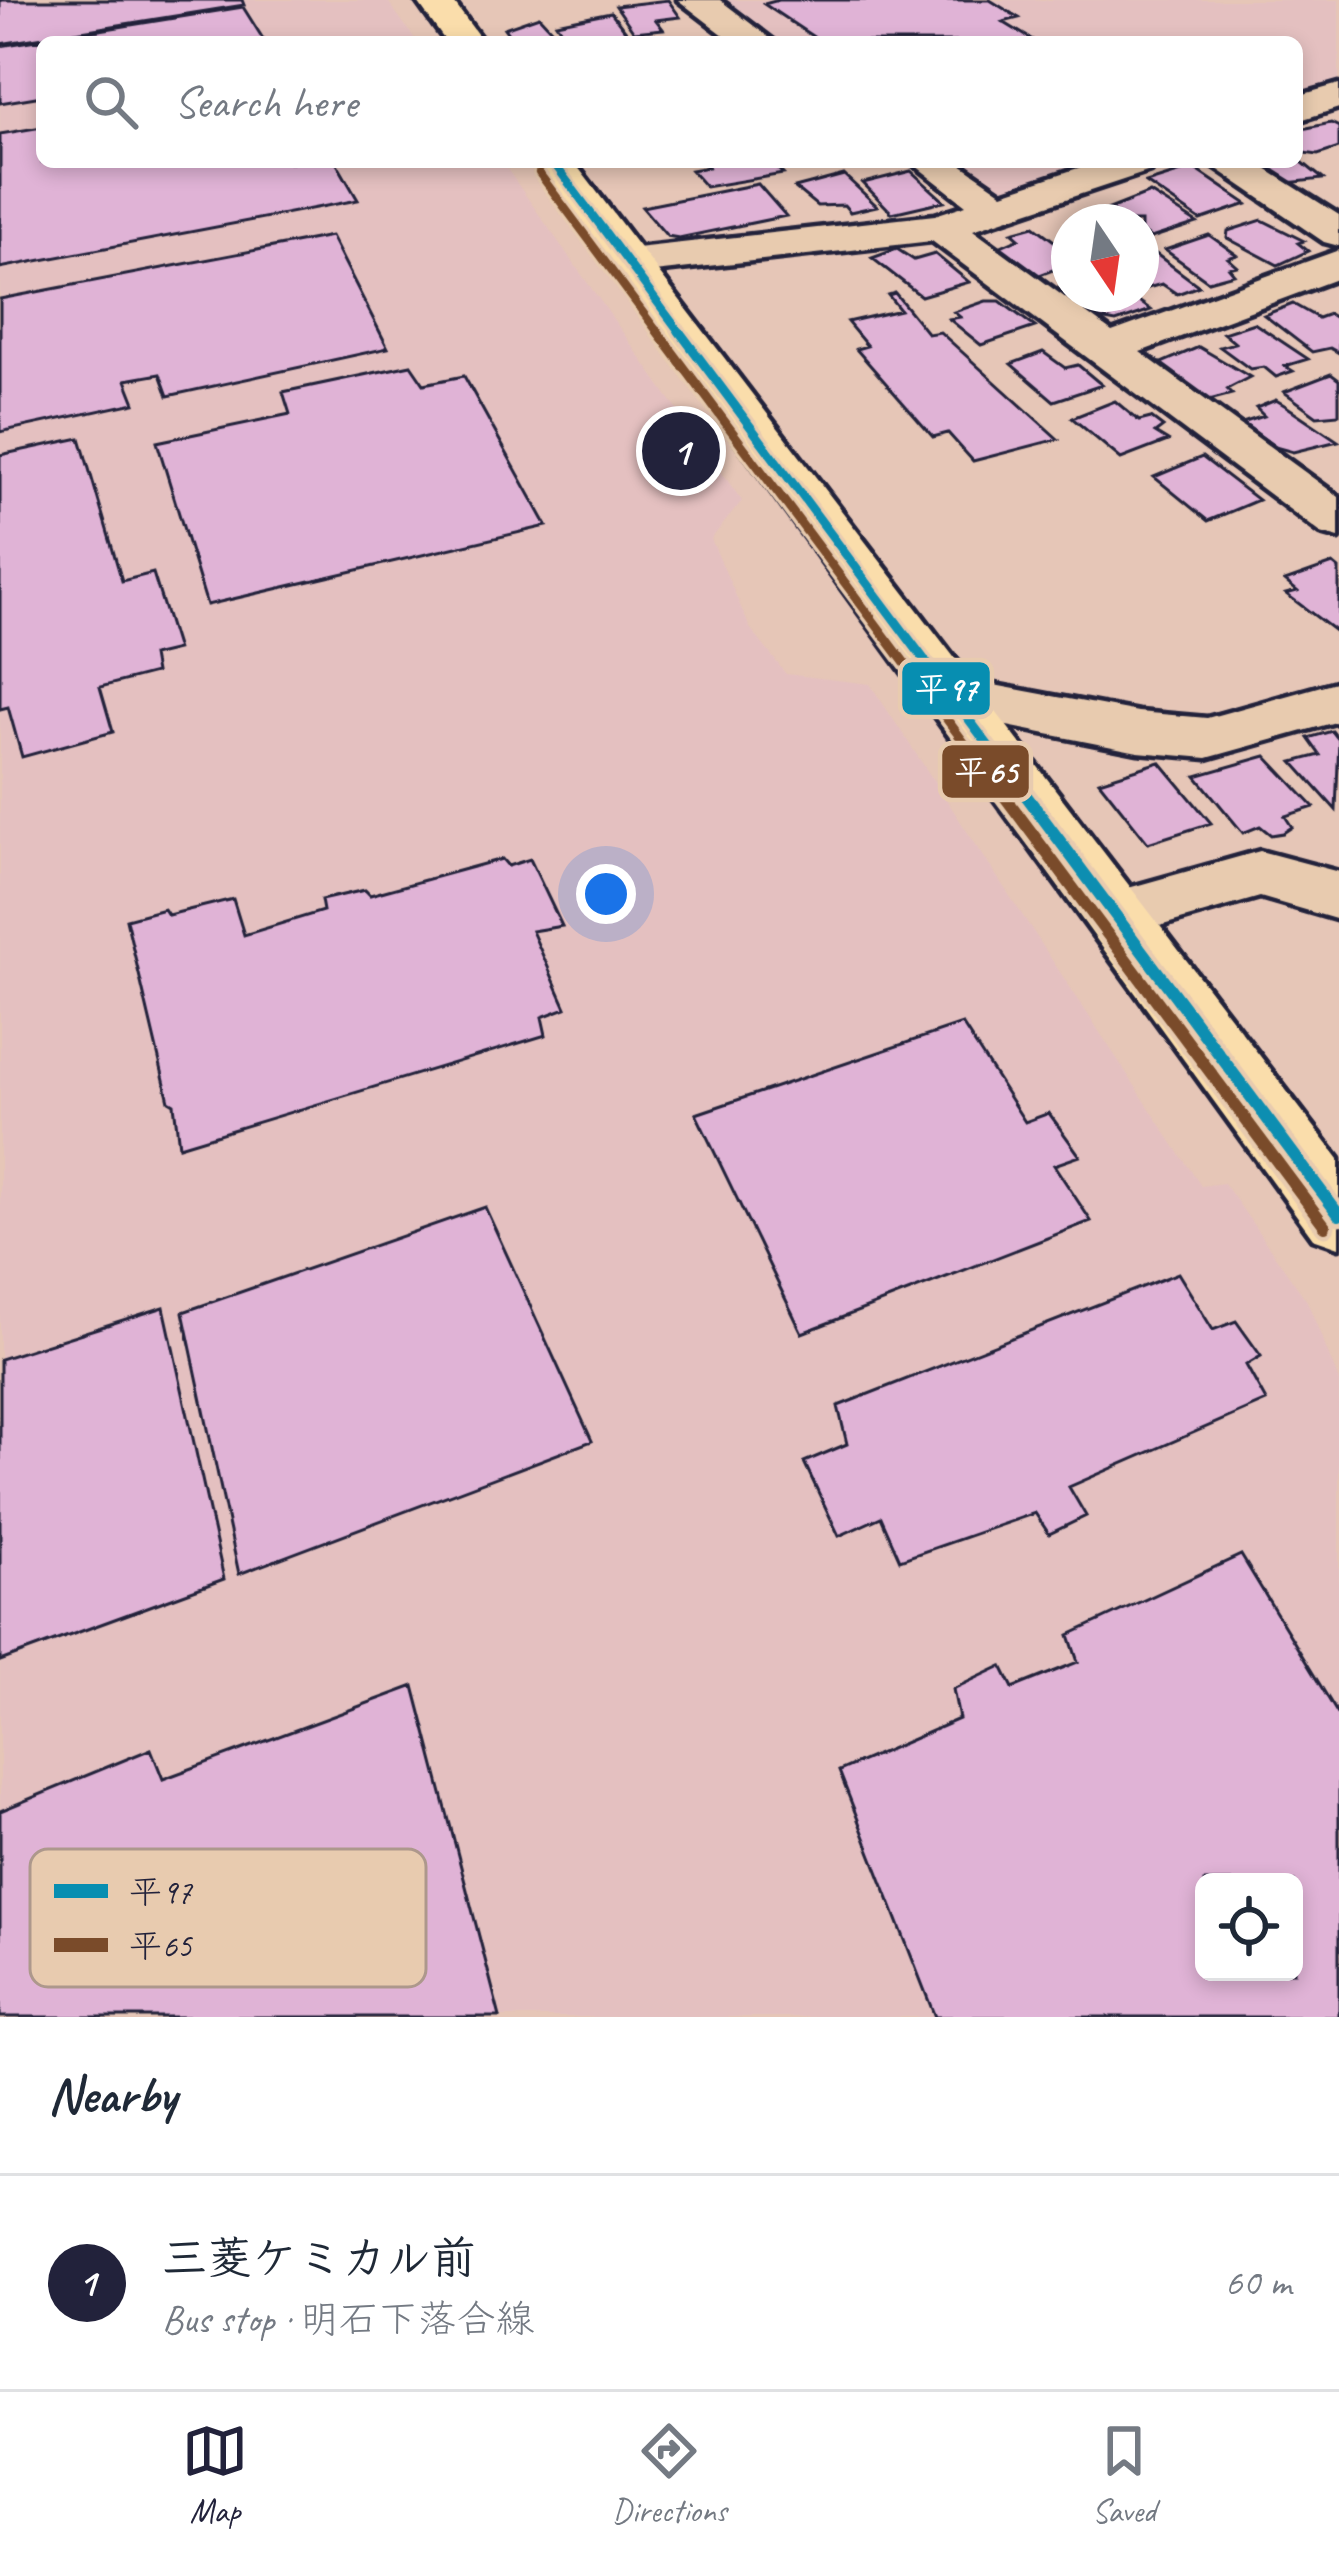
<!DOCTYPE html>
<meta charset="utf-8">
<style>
:root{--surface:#fff;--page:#f6f6f7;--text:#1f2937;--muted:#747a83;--line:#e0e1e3;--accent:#22223b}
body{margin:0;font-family:Caveat,"Klee One",sans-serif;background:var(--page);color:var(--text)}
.controls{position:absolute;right:36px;bottom:36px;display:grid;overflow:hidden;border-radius:18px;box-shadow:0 6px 18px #0003}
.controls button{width:108px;height:108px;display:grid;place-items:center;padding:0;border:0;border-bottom:3px solid var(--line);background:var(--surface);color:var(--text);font:60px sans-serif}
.compass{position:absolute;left:1051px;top:204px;width:108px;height:108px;border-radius:50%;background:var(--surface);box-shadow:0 6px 18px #0003;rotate:167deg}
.you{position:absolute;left:606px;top:894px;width:42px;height:42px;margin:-30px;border:9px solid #fff;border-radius:50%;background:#1a73e8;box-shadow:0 0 0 18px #1a73e833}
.badge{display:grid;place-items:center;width:78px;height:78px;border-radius:50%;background:var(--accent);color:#fff;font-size:39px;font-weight:700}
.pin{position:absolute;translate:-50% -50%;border:6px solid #fff;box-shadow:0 3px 12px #0006}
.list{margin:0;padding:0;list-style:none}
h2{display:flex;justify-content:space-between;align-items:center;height:156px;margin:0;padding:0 48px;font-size:51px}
h2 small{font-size:39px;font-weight:400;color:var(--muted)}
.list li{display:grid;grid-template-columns:78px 1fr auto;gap:36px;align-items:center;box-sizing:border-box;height:216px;padding:0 48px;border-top:3px solid var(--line)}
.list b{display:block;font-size:45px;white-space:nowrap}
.list p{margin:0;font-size:39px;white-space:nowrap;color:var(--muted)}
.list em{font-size:39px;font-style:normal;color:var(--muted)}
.icon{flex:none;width:66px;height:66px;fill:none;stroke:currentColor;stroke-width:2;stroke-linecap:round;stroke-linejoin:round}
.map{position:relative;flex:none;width:1339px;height:2017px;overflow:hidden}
.search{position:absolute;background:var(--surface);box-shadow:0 6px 18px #0003;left:36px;right:36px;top:36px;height:132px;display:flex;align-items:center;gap:30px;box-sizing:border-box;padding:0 42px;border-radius:18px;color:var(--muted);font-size:45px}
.sheet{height:372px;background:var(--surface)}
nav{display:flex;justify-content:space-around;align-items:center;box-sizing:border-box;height:168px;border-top:3px solid var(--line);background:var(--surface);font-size:33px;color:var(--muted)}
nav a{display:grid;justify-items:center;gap:6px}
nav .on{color:var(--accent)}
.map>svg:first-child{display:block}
.built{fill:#e4c0c0;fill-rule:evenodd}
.building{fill:#e0b3d6;stroke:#22223b;stroke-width:3;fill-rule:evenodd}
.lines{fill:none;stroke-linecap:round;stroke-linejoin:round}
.minor-casing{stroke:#22223b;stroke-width:9}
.major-casing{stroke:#22223b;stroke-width:9}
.minor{fill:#e8cbaf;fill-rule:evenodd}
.major{fill:#faddab;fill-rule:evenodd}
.bus-1-far2-casing{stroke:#e8cbaf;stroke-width:14}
.bus-1-far1-casing{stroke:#e8cbaf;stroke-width:16}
.bus-1-casing{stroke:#e8cbaf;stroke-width:21}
.bus-2-far2-casing{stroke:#e8cbaf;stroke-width:14}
.bus-2-far1-casing{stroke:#e8cbaf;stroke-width:16}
.bus-2-casing{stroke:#e8cbaf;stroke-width:21}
.bus-1-far2{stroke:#078eb1;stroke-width:8}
.bus-1-far1{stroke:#078eb1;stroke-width:9}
.bus-1{stroke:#078eb1;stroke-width:12}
.bus-2-far2{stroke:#7a4b2a;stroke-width:8}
.bus-2-far1{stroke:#7a4b2a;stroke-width:9}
.bus-2{stroke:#7a4b2a;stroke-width:12}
.key{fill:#e8cbaf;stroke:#ad988c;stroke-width:3}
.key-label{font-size:33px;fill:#22223b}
.line-badge{stroke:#e8cbaf;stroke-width:4.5}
.badge-label{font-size:33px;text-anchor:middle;font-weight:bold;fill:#fff}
</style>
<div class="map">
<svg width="1339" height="2017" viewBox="0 0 1339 2017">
<rect width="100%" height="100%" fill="#e6c6b7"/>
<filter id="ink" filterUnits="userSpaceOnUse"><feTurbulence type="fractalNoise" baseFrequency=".00833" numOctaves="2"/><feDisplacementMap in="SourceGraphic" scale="24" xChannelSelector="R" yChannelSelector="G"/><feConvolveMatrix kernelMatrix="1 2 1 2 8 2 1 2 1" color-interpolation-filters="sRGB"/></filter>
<g filter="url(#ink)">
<path class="built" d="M0 0H387L417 42H42V162H502L742 501 711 539 750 628 786 674 870 684 1201 1186 1224 1183 1307 1301 1339 1381V2017H0ZM1204 1882H1294V1972H1204Z
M708 0H1339V80L1297 94V42H770Z
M950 162H1092L997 194Z"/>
<path class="building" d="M0 0H242L244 5 0 44Z
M668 0 680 17 656 20 663 29 634 32 616 6Z
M779 0H990L1019 18 1003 22 1036 42H821L764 4Z
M243 7 265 42H42V96L0 103V46Z
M611 12 628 34 569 42 556 23Z
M539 16 563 42H514L504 28Z
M1331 123 1339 127V148L1318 155 1297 152V130Z
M42 127V162H336L358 200 0 268V134Z
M1297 158 1323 179 1278 184 1243 162Z
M704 162H771L783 174 706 187 691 170 708 167Z
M1194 168 1247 204 1200 220 1146 183Z
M911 171 944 201 892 213 863 183Z
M844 175 877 206 850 212 844 205 817 206 795 188Z
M758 184 786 216 679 238 667 236 642 207Z
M1150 193 1197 223 1151 238 1141 231V222H1128L1109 209Z
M1262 220 1304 241 1298 243 1308 251 1278 265 1227 238 1228 231Z
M1034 226 1069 252V264L1037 276 999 247 1019 238 1012 232Z
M1209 235 1237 255 1228 258 1237 266 1229 268 1234 274 1208 281 1165 250Z
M331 236 388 348 168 396 160 374 126 380 135 403 0 432V299Z
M897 249 914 260 935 254 969 282 921 296 872 258Z
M1156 254 1199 286 1177 294 1162 284 1141 290V259Z
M895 293 928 334 940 332 1058 439 973 461 948 433 933 437 856 349 867 346 847 322 900 310 888 295Z
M1064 293 1129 294 1151 310 1116 322 1100 319Z
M986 301H1000L1035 327 981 345 949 319 960 317 954 312Z
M1293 304 1318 318 1329 314 1339 320V353L1330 348 1312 352 1264 315Z
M1254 323 1308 359 1285 366 1293 371 1276 377 1264 367 1250 369 1220 347 1235 343 1223 333Z
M1199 347 1250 377 1227 389 1232 394 1209 400 1159 364Z
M1043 352 1065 368 1078 365 1102 385 1054 401 1011 364Z
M411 365 424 384 464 376 547 526 207 605 157 442 290 414 283 392Z
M1331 374 1339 380V414L1317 416 1284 392Z
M1276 400 1286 406 1338 441 1293 452 1275 447 1242 423 1264 416 1256 408Z
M1115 401 1139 421 1151 418 1163 427 1155 433 1168 441 1121 459 1072 418Z
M80 438 122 581 153 573 177 650 152 656 155 673 100 687 113 732 22 757 8 707 0 709V455Z
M1202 457 1258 500 1208 521 1154 477Z
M1333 564 1339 569V634L1286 594 1297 591 1285 581Z
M1332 731 1339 740 1336 810 1293 762 1320 755 1308 738Z
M1266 756 1314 807 1285 816 1292 827 1283 833 1271 835 1260 826 1243 833 1196 776Z
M1160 762 1211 823 1148 843 1099 781Z
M502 859 508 866 530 859 562 926 532 931 566 1008 542 1017 546 1035 179 1146 174 1104 169 1101 126 919 164 909 168 915 233 899 244 935 323 911 321 900 365 890 370 895Z
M962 1024 1025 1122 1049 1113 1080 1156 1054 1165 1091 1221 802 1333 696 1114Z
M485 1207 592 1441 239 1574 183 1312Z
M1178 1273 1213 1330 1236 1321 1261 1356 1246 1365 1266 1401 1069 1487 1086 1516 1049 1534 1035 1513 900 1560 881 1517 839 1536 804 1462 847 1444 838 1406Z
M164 1307 224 1579 0 1661V1359Z
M1241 1555 1339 1716V2017H935L839 1771 959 1719 953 1689 1002 1666 1013 1688 1078 1662 1069 1635ZM1204 1882H1294V1972H1204Z
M414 1686 500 2017H0V1811L151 1749 163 1779Z"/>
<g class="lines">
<defs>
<path id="minor" d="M678 0H720L775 42H733Z
M1339 84V108L1297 121V96Z
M911 162H958L1003 193 1096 162H1156L1150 171 973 230 1112 332 1339 250V278L1140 352 1339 497V538L1321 533 932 241 627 275 612 271 605 262 612 253 627 249 935 215 966 205Z
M1207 162H1255L1339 215V246L1324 242Z
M957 678 1138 712 1207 718 1339 681V721L1207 758 1138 752 937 712 929 698 937 684Z
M1260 851 1339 872V920L1260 897 1118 938 1096 931 1086 914 1096 897Z"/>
<path id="major" d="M416 0H452L483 42H446Z
M533 162H574L1339 1159V1247L1313 1238Z"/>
</defs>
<use href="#minor" class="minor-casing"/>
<use href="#major" class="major-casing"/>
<use href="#minor" class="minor"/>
<use href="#major" class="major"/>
<defs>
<path id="bus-1-far2" d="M553 162 681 334"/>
<path id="bus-1-far1" d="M679 331 1000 761"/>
<path id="bus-1" d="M998 758 1339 1215"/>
<path id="bus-2-far2" d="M539 173 659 334"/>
<path id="bus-2-far1" d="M657 331 978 761"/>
<path id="bus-2" d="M976 758 1325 1226"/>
</defs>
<use href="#bus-1-far2" class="bus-1-far2-casing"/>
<use href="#bus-1-far1" class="bus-1-far1-casing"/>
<use href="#bus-1" class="bus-1-casing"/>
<use href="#bus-2-far2" class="bus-2-far2-casing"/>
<use href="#bus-2-far1" class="bus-2-far1-casing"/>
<use href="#bus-2" class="bus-2-casing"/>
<use href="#bus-1-far2" class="bus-1-far2"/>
<use href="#bus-1-far1" class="bus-1-far1"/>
<use href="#bus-1" class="bus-1"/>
<use href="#bus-2-far2" class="bus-2-far2"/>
<use href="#bus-2-far1" class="bus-2-far1"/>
<use href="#bus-2" class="bus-2"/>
</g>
</g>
<rect x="30" y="1849" width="396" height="138" rx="18" class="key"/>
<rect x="54" y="1884" width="54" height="14" fill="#078eb1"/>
<rect x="54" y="1938" width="54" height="14" fill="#7a4b2a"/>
<g class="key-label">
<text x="129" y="1903">平97</text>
<text x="129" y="1957">平65</text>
</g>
<g class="line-badge">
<rect x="900" y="660" width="92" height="57" rx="12" fill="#078eb1"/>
<rect x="940" y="743" width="91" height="57" rx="12" fill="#7a4b2a"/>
</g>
<g class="badge-label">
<text x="946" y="700">平97</text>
<text x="986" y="783">平65</text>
</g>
</svg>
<div class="controls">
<button><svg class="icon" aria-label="locate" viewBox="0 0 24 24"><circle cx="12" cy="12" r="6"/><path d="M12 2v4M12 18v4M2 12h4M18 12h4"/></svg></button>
</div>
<svg class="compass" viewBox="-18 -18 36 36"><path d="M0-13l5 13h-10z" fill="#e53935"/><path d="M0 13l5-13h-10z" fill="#747a83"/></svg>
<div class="you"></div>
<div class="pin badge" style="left:681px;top:451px">1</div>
<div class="search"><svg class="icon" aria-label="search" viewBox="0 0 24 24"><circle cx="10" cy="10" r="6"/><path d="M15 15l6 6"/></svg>Search here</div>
</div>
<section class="sheet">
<h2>Nearby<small></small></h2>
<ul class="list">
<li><span class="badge">1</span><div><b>三菱ケミカル前</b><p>Bus stop · 明石下落合線</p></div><em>60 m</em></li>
</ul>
</section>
<nav>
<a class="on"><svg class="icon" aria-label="map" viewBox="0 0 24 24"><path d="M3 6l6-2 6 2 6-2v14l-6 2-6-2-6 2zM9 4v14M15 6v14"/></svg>Map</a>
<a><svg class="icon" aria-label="directions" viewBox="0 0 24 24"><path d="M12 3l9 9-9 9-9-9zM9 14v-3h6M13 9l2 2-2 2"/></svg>Directions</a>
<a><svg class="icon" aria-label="saved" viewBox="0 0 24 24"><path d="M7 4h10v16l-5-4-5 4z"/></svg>Saved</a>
</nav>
